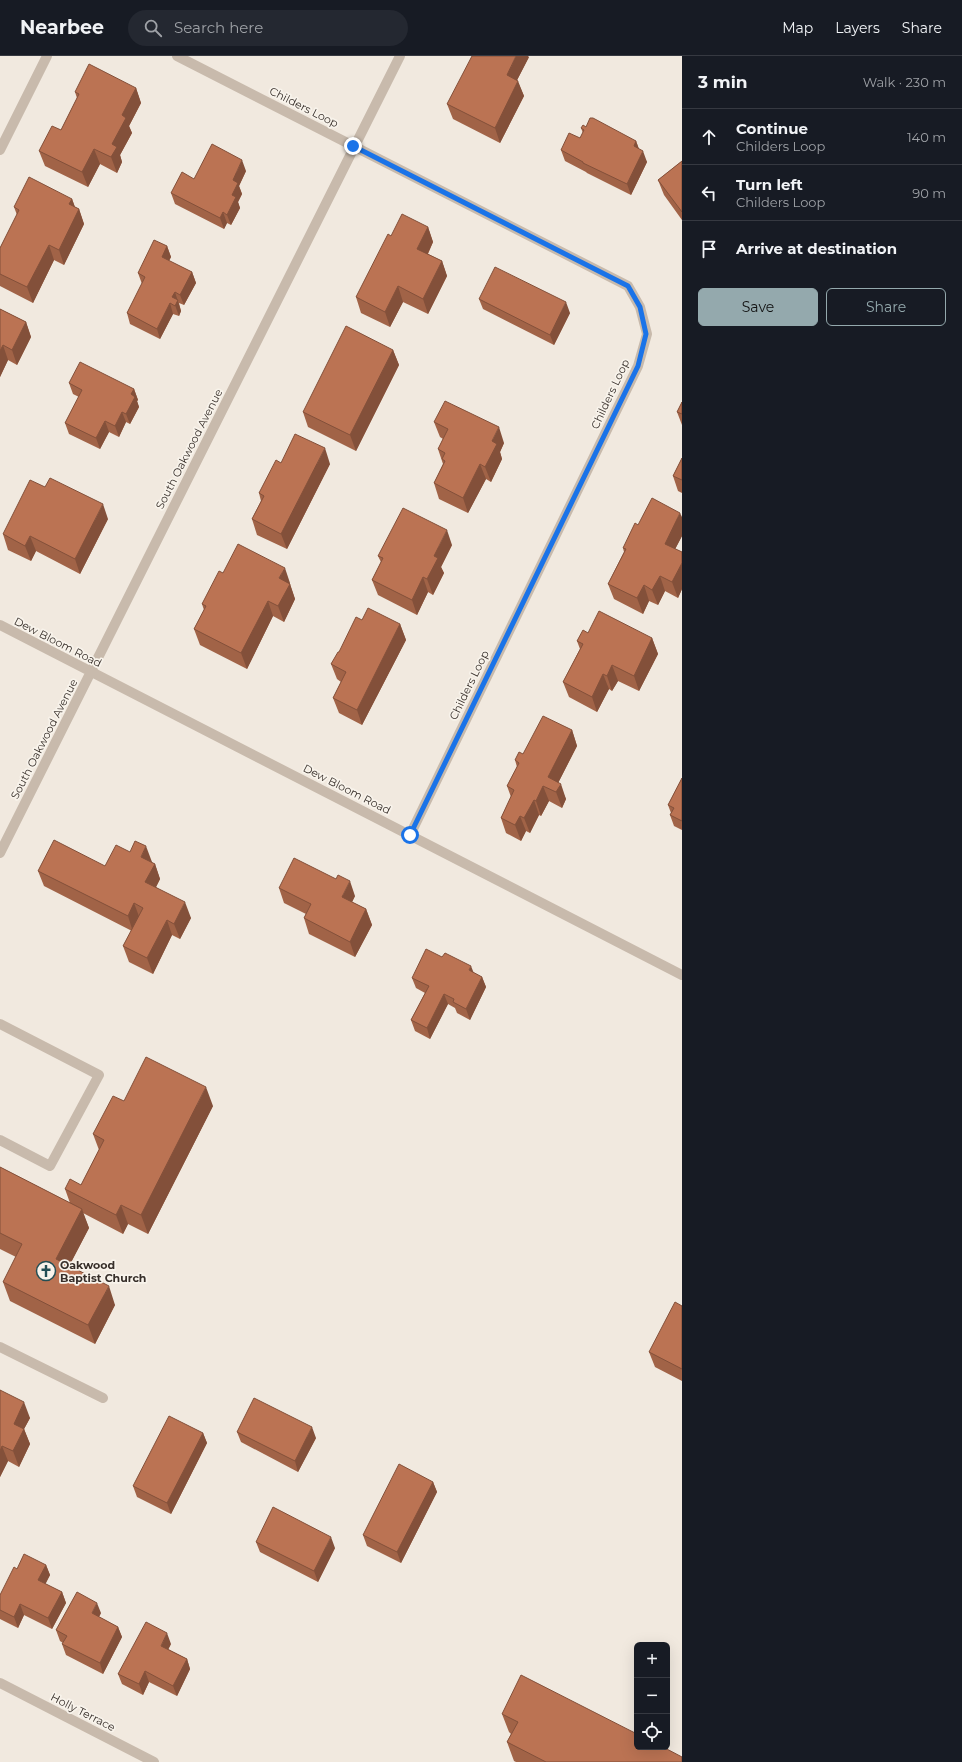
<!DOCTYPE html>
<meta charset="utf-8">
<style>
:root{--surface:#171b24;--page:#242831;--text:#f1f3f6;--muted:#9ea1a6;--line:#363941;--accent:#94a9ad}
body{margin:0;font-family:Montserrat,sans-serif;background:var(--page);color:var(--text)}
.controls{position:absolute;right:12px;bottom:12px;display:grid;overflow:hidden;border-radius:6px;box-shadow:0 4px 16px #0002}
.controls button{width:36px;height:36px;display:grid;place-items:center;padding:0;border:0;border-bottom:1px solid var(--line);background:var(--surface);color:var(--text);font:20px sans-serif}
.stop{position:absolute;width:12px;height:12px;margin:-9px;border:3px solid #1a73e8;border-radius:50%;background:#fff}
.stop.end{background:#1a73e8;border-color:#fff;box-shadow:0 1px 4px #0008}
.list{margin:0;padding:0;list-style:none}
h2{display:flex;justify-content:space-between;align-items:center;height:52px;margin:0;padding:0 16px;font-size:17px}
h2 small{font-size:13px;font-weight:400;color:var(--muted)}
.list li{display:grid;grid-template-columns:26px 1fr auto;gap:12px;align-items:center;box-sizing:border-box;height:56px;padding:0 16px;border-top:1px solid var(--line)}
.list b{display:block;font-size:15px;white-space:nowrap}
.list p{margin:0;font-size:13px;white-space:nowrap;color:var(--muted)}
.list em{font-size:13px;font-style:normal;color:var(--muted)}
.actions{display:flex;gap:8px;padding:12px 16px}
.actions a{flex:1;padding:9px 0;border:1px solid var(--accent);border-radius:6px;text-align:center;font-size:14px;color:var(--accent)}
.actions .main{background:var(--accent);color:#111}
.icon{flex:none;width:22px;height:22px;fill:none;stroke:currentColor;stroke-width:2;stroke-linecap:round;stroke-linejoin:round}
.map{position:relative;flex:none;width:682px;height:1706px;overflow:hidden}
header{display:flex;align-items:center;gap:24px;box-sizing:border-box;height:56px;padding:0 20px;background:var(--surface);border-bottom:1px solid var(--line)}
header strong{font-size:19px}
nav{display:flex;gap:22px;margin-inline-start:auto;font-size:14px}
.search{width:280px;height:36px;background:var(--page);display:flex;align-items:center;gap:10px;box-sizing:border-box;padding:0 14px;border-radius:22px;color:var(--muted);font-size:15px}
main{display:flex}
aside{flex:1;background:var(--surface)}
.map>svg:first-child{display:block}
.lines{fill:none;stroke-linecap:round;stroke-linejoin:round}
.minor{stroke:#c8baac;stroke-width:10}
.wall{fill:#a16347}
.shaded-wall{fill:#83503a}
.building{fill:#bb7353;stroke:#83503a}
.route{stroke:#1a73e8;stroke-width:5}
.labels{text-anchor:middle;stroke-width:3.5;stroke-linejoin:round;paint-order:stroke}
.street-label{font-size:11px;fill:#372f2a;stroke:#f8f3eb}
.poi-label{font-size:11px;font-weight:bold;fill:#372f2a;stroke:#f8f3eb;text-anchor:start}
</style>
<header>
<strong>Nearbee</strong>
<div class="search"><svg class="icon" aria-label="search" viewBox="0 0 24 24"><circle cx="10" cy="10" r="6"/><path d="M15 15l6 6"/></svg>Search here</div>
<nav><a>Map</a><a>Layers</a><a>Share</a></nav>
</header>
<main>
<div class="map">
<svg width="682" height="1706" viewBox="0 0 682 1706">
<rect width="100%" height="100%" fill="#f1e9df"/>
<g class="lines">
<path class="minor" d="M177 0 628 230 640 251 647 278 638 310 410 779
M0 94 47 0
M0 569 682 919
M0 797 400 0
M0 968 99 1019 50 1110 0 1084
M0 1291 103 1342
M0 1627 154 1706"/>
</g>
<path class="wall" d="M529 1 517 24 524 40 500 87 453 63 447 48Z
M136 32 141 47 129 70 132 77 120 99 122 106 117 117 100 108 88 131 45 110 39 95 61 74 77 42 75 36Z
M586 71 636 85 639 93 647 106 631 139 587 117 586 116 565 105 561 94 580 82 583 77 581 72Z
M682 105V164L664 139 658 124Z
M246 115 239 130 242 138 238 146 240 152 231 169 227 167 224 173 175 148 171 137 194 123Z
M72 143 75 151 79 153 84 168 64 209 54 204 33 247 0 230V192L17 159 14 151Z
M428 171 433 186 428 198 442 205 447 220 428 258 403 246 390 271 361 257 356 241 391 180Z
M167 190 171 201 169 205 192 216 196 227 184 249 179 247 181 255 179 260 173 258 160 283 130 268 127 257 142 228 138 217Z
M479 243 570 257 554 289 483 253Z
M0 253 26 266 31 281 17 309 8 304 0 321Z
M393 294 399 309 356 395 308 371 303 356Z
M69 327 134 333 138 344 137 345 139 351 130 368 126 366 119 381 109 376 100 393 69 378 65 367 79 341 73 338Z
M682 346V369L677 356Z
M434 366 504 387 500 396 502 403 491 426 486 423 468 457 439 443 434 427 443 408 438 393 443 383 440 381Z
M682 402V437L678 435 673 420Z
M281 407 330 408 287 493 257 479 252 463 261 445 259 437Z
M682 461V480L675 493 682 496V533L678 542 665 535 658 549 649 545 643 558 614 543 608 528 624 496 623 492 638 469Z
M108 463 80 518 36 495 31 505 8 494 3 478Z
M452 489 441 511 444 517 433 539 428 536 417 559 378 539 372 524 381 506 378 500Z
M223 517 290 527V528L295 543 284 566 273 560 247 613 200 589 194 573 204 554 202 548Z
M362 564 400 568 406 584 362 669 339 657 333 642 341 626 337 623 331 608Z
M588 577 652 582 658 598 639 635 618 625 612 635 609 633 597 656 569 641 563 626 580 593 577 585Z
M572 674 577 690 558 727 566 743 562 752 549 745 541 760 539 759 530 777 526 775 521 785 506 777 501 762 511 741 507 730 517 711 515 704 523 698Z
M682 722V774L674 770 670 759 671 757 668 749Z
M130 796 152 806H151L155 808 160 823 156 831 191 862 180 883 172 879 153 918 129 906 123 890 132 875 44 830 38 815 105 810Z
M279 832 355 840 352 846 366 853 372 869 355 901 309 878 304 862 306 858 284 847Z
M474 917 482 921 486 931 470 964 457 957 455 952 448 948 430 983 415 975 411 964 425 937 416 932 412 922Z
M124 1045 213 1050 148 1178 128 1168 123 1178 83 1157 89 1172 69 1210 115 1249 95 1288 10 1245 3 1226 16 1201 0 1193V1111L70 1147 65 1133 81 1129 99 1094 93 1078Z
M682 1250V1325L655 1311 649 1296Z
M0 1334 30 1362 24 1373 30 1388 19 1411 8 1405 0 1421Z
M237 1376 316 1382 298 1416 241 1386Z
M203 1377 207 1387 171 1458 137 1441 133 1430Z
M433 1426 437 1436 401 1507 367 1490 363 1479Z
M256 1486 335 1492 318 1526 260 1496Z
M46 1509 50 1519 45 1528 62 1536 66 1547 52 1573 24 1559 18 1572 0 1563V1539L17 1513Z
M101 1557 99 1561 118 1571 122 1581 103 1618 66 1599 62 1588 63 1587 60 1585 56 1574Z
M171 1588 168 1593 187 1603 190 1613 177 1640 149 1626 143 1639 122 1628 118 1618Z
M502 1658 682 1706H516L514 1705 507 1686 511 1678 509 1676Z"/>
<path class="shaded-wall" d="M516 0H528L529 1 512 34 507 19Z
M518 25 524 40 500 87 495 72Z
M136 32 141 47 129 70 132 77 120 99 122 106 117 117 111 101 112 88 122 59Z
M636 85 640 96 634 90Z
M94 93 100 108 88 131 82 116Z
M643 95 647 106 631 139 627 128Z
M242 104 246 115 239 130 242 138 238 146 240 152 231 169 227 159 232 139 233 124Z
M72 143 77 157 79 153 84 168 64 209 59 194 69 148Z
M223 156 227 167 224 173 220 162Z
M428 171 433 186 423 208 417 193Z
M49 189 54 204 33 247 27 231Z
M167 190 171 201 165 212 162 201Z
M442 205 447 220 428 258 423 243Z
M192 216 196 227 184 249 180 239Z
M398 230 403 246 390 271 385 256Z
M175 236 181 255 179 260 172 241Z
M566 246 570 257 554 289 550 279Z
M170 247 173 258 160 283 157 273Z
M26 266 31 281 17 309 12 294Z
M3 289 8 304 0 321V295Z
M393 294 399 309 356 395 350 379Z
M134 333 138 344 137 345 139 351 130 368 126 358 131 338Z
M122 356 126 366 119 381 115 370Z
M105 365 109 376 100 393 96 382Z
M499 371 504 387 500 396 502 403 491 426 485 411 492 385Z
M325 392 330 408 287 493 281 478Z
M480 408 486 423 468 457 463 442Z
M103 448 108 463 80 518 75 503Z
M680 457 682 461V480L670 503 665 488Z
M447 474 452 489 441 511 444 517 433 539 427 523 434 500Z
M30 480 36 495 31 505 25 490Z
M682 507V533L678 542 672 526Z
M285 512 290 527 285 538 279 522Z
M660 520 665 535 658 549 652 534Z
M423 521 428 536 417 559 412 544Z
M290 528 295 543 284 566 278 550Z
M644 529 649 545 643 558 637 542Z
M268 545 273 560 247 613 241 597Z
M400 568 406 584 362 669 357 654Z
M652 582 658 598 639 635 634 620Z
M612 609 618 625 612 635 607 620Z
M603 618 609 633 597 656 592 641Z
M572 674 577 690 554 735 548 721Z
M561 728 566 743 562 752 556 736Z
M543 730 549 745 541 760 536 745Z
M534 744 539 759 530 777 524 762Z
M520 760 526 775 521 785 515 769Z
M146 790 152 806 146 816 141 801Z
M155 808 160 823 151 841 145 826Z
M350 825 355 840 347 856 342 841Z
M185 846 191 862 180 883 174 868Z
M134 847 140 863 133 876 128 860Z
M366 853 372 869 355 901 350 886Z
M167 864 172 879 153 918 147 902Z
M471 910 475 920 469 914Z
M482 921 486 931 470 964 466 953Z
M444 938 448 948 430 983 427 972Z
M206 1031 213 1050 148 1178 141 1159Z
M121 1149 128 1168 123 1178 116 1159Z
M82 1153 89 1172 63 1222 56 1203Z
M109 1230 115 1249 95 1288 88 1269Z
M24 1346 30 1362 24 1373 30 1388 19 1411 13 1395 14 1368Z
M312 1371 316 1382 298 1416 295 1405Z
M203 1377 207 1387 171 1458 167 1447Z
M2 1390 8 1405 0 1421V1395Z
M433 1426 437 1436 401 1507 397 1496Z
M331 1481 335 1492 318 1526 314 1515Z
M46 1509 50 1519 42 1535 38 1524Z
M62 1536 66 1547 52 1573 48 1562Z
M97 1547 101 1557 95 1568 92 1557Z
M20 1548 24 1559 18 1572 14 1561Z
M118 1571 122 1581 103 1618 100 1607Z
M167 1577 171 1588 165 1600 161 1590Z
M187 1603 190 1613 177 1640 173 1630Z
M145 1615 149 1626 143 1639 139 1628Z"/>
<path class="building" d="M472 0H516L507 19 518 25 495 72 447 48Z
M89 8 136 32 122 59 126 62 112 88 117 91 111 101 94 93 82 116 39 95 52 70 61 74 79 38 75 36Z
M590 62H593L636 85 634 90 643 95 627 128 583 107V106L561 94 569 77 580 82 584 74 581 72 583 69 586 71Z
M212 88 242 104 233 124 238 127 232 139 236 141 227 159 223 156 220 162 171 137 182 116 194 123Z
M682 105V156L658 124Z
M29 121 72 143 69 148 79 153 59 194 49 189 27 231 0 218V192L19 154 14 151Z
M402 158 428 171 417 193 442 205 423 243 398 230 385 256 356 241 388 178 391 180Z
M154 184 167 190 162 201 192 216 180 239 175 236 172 241 178 244 175 250 170 247 157 273 127 257 145 221 138 217Z
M495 211 566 246 550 279 479 243Z
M0 253 26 266 12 294 3 289 0 295Z
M346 270 393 294 350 379 303 356Z
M80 306 134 333 131 338 135 341 126 358 122 356 115 370 105 365 96 382 65 367 82 334 69 327Z
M445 345 499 371 492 385 497 388 485 411 480 408 463 442 434 427 445 405 442 403 445 397 438 393 448 373 434 366Z
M682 346V358L677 356Z
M295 378 325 392 281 478 252 463 264 440 259 437 276 404 281 407Z
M682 402V424L673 420Z
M50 422 103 448 75 503 30 480 25 490 3 478 30 424 45 431Z
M652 442 680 457 665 488 682 496V507L672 526 660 520 652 534 644 529 637 542 608 528 626 493 623 492 635 467 638 469Z
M403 452 447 474 434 500 438 502 427 523 423 521 412 544 372 524 383 502 378 500Z
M238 488 285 512 279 522 290 528 278 550 268 545 241 597 194 573 206 550 202 548 219 515 223 517Z
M368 552 400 568 357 654 333 642 346 616 331 608 338 596H339L356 561 362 564Z
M599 555 652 582 634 620 612 609 607 620 603 618 592 641 563 626 583 588 577 585 583 574 588 577Z
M543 660 572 674 548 721 561 728 556 736 543 730 536 745 534 744 524 762 520 760 515 769 501 762 514 734 507 730 519 707 515 704 519 696 523 698Z
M682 722V765L670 759 674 752 668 749Z
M54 784 105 810 116 789 130 796 135 785 146 790 141 801 155 808 145 826 185 846 174 868 167 864 147 902 123 890 143 852 134 847 128 860 38 815Z
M294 802 336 823 338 819 350 825 342 841 366 853 350 886 304 862 311 848 279 832Z
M426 893 442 901 445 897 471 910 469 914 482 921 466 953 453 946 454 943 444 938 427 972 411 964 429 930 412 922Z
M146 1001 206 1031 141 1159 121 1149 116 1159 65 1133 70 1123 81 1129 104 1084 93 1078 113 1040 124 1045Z
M0 1111 82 1153 56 1203 109 1230 88 1269 3 1226 22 1188 0 1177Z
M675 1246 682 1250V1313L649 1296Z
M0 1334 24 1346 14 1368 24 1373 13 1395 2 1390 0 1395Z
M254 1342 312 1371 295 1405 237 1376Z
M169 1360 203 1377 167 1447 133 1430Z
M399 1408 433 1426 397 1496 363 1479Z
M273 1451 331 1481 314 1515 256 1486Z
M24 1498 46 1509 38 1524 62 1536 48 1562 20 1548 14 1561 0 1554V1539L14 1511 17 1513Z
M77 1536 97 1547 92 1557 118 1571 100 1607 62 1588 67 1580 56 1574Z
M146 1566 167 1577 161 1590 187 1603 173 1630 145 1615 139 1628 118 1618Z
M521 1619 637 1678V1691H663L682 1701V1706H546L507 1686 518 1666 502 1658Z"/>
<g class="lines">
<path class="route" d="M353 90 628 230 640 251 646 278 638 310 410 779"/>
</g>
<defs>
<symbol id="church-ring" viewBox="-11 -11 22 22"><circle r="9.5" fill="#f8f3eb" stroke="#234e54" stroke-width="1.5"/><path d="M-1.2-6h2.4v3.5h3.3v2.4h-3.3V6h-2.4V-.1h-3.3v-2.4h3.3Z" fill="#234e54"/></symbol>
</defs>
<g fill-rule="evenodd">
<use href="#church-ring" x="35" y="1204" width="22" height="22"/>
</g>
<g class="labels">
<g class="street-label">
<text transform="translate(304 51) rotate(27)" y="4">Childers Loop</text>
<text transform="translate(610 338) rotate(-65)" y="4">Childers Loop</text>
<text transform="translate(189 393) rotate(-63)" y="4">South Oakwood Avenue</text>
<text transform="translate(58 586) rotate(27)" y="4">Dew Bloom Road</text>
<text transform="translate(469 629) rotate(-64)" y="4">Childers Loop</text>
<text transform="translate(44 683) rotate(-63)" y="4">South Oakwood Avenue</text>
<text transform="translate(347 733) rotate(27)" y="4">Dew Bloom Road</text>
<text transform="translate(83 1656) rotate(27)" y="4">Holly Terrace</text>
</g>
<g class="poi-label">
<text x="60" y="1213">Oakwood<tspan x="60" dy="13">Baptist Church</tspan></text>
</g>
</g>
</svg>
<div class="controls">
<button>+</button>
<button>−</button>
<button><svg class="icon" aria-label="locate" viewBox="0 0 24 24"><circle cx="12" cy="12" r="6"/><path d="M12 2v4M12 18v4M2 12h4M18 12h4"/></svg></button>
</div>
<div class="stop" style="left:410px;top:779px"></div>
<div class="stop end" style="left:353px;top:90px"></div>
</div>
<aside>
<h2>3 min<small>Walk · 230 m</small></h2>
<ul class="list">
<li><svg class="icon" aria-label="ahead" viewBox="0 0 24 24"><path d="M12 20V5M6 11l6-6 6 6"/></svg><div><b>Continue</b><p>Childers Loop</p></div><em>140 m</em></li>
<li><svg class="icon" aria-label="left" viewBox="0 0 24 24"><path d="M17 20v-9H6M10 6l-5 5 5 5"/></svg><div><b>Turn left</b><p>Childers Loop</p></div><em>90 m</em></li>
<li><svg class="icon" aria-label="arrive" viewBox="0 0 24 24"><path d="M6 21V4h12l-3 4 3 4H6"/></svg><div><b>Arrive at destination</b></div></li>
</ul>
<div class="actions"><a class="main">Save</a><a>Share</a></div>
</aside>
</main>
